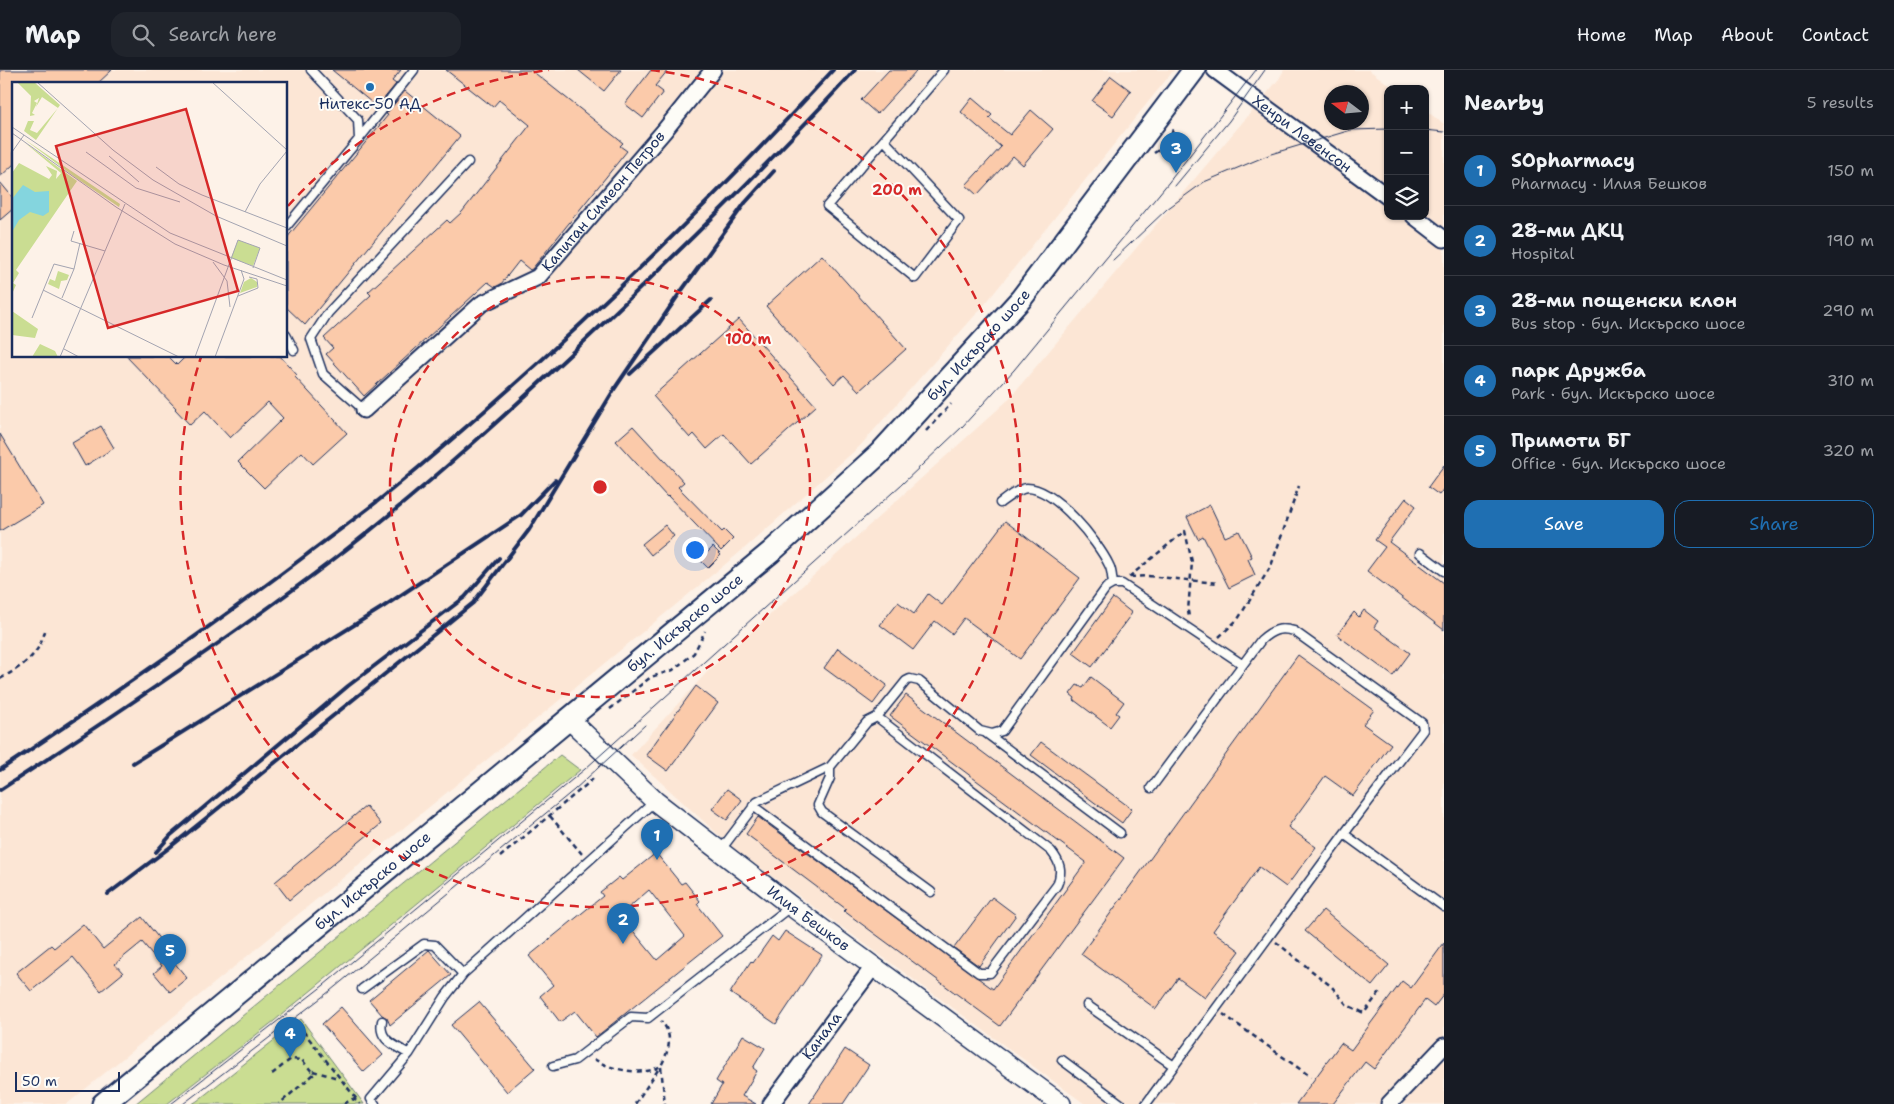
<!DOCTYPE html>
<meta charset="utf-8">
<style>
:root{--surface:#171b24;--page:#20242c;--text:#f1f3f6;--muted:#9ea1a6;--line:#363941;--accent:#1f6fb2}
body{margin:0;font-family:"Shantell Sans",sans-serif;background:var(--page);color:var(--text)}
.controls{position:absolute;right:15px;top:15px;display:grid;overflow:hidden;border-radius:10px;box-shadow:0 1px 4px #0004}
.controls button{width:45px;height:45px;display:grid;place-items:center;padding:0;border:0;border-bottom:1px solid var(--line);background:var(--surface);color:var(--text);font:25px sans-serif}
.compass{position:absolute;left:1324px;top:15px;width:45px;height:45px;border-radius:50%;background:var(--surface);box-shadow:0 1px 4px #0004;rotate:286deg}
.scale{position:absolute;left:15px;bottom:12px;width:105px;box-sizing:border-box;padding-left:5px;border:2px solid #1b2f5e;border-top:0;font-size:14px;line-height:18px;white-space:nowrap;color:#1b2f5e;-webkit-text-stroke:4px #fdfcf7;paint-order:stroke}
.you{position:absolute;left:694px;top:479px;width:18px;height:18px;margin:-12px;border:4px solid #fff;border-radius:50%;background:#1a73e8;box-shadow:0 0 0 8px #1a73e833}
.badge{display:grid;place-items:center;width:32px;height:32px;border-radius:50%;background:var(--accent);color:#fff;font-size:16px;font-weight:700}
.pin{position:absolute;translate:-50% -41px;filter:drop-shadow(0 1px 2px #0008)}
.pin::after{content:'';position:absolute;top:26px;width:18px;height:15px;background:inherit;clip-path:polygon(0 0,100% 0,50% 100%)}
.list{margin:0;padding:0;list-style:none}
h2{display:flex;justify-content:space-between;align-items:center;height:65px;margin:0;padding:0 20px;font-size:21px}
h2 small{font-size:16px;font-weight:400;color:var(--muted)}
.list li{display:grid;grid-template-columns:32px 1fr auto;gap:15px;align-items:center;box-sizing:border-box;height:70px;padding:0 20px;border-top:1px solid var(--line)}
.list b{display:block;font-size:19px;white-space:nowrap}
.list p{margin:0;font-size:16px;white-space:nowrap;color:var(--muted)}
.list em{font-size:16px;font-style:normal;color:var(--muted)}
.actions{display:flex;gap:10px;padding:15px 20px}
.actions a{flex:1;padding:11px 0;border:1px solid var(--accent);border-radius:15px;text-align:center;font-size:18px;color:var(--accent)}
.actions .main{background:var(--accent);color:#fff}
.icon{flex:none;width:28px;height:28px;fill:none;stroke:currentColor;stroke-width:2;stroke-linecap:round;stroke-linejoin:round}
.map{position:relative;flex:none;width:1444px;height:1034px;overflow:hidden}
header{display:flex;align-items:center;gap:30px;box-sizing:border-box;height:70px;padding:0 25px;background:var(--surface);border-bottom:1px solid var(--line)}
header strong{font-size:24px}
nav{display:flex;gap:28px;margin-inline-start:auto;font-size:18px}
.search{width:350px;height:45px;background:var(--page);display:flex;align-items:center;gap:12px;box-sizing:border-box;padding:0 18px;border-radius:15px;color:var(--muted);font-size:19px}
main{display:flex}
aside{flex:1;background:var(--surface)}
.map>svg:first-child{display:block}
.built{fill:#fce6d5;fill-rule:evenodd}
.green{fill:#cadd92;stroke:#728678}
.building{fill:#fbcaaa;stroke:#1b2f5e;fill-rule:evenodd}
.lines{fill:none;stroke-linecap:round;stroke-linejoin:round}
.service-casing{stroke:#1b2f5e;stroke-width:11}
.minor-casing{stroke:#1b2f5e;stroke-width:19}
.tertiary-casing{stroke:#1b2f5e;stroke-width:22}
.secondary-casing{stroke:#1b2f5e;stroke-width:25}
.path{stroke:#1b2f5e;stroke-width:2.5;stroke-dasharray:5 4;stroke-linecap:butt}
.service{stroke:#fdfcf7;stroke-width:8}
.minor{stroke:#fdfcf7;stroke-width:15}
.tertiary{stroke:#fdfcf7;stroke-width:19}
.secondary{stroke:#fdfcf7;stroke-width:21}
.tram{stroke:#1b2f5e;stroke-width:1}
.rail{stroke:#1b2f5e;stroke-width:4}
.ring{fill:none;stroke:#d62828;stroke-width:2.5;stroke-dasharray:9 6}
.poi-dot{fill:#1f6fb2;stroke:#fdfcf7;stroke-width:2}
.labels{text-anchor:middle;stroke-width:4;stroke-linejoin:round;paint-order:stroke}
.poi-label{font-size:15px;fill:#1b2f5e;stroke:#fdfcf7}
.street-label{font-size:15px;fill:#1b2f5e;stroke:#fdfcf7}
.inset-road{fill:none;stroke:#a3a4b1;stroke-width:1}
.view{fill:#d62828;fill-opacity:0.15;stroke:#d62828;stroke-width:2.5}
.inset-edge{fill:none;stroke:#1b2f5e;stroke-width:2.5}
.centre{fill:#d62828;stroke:#fdfcf7;stroke-width:2.5}
.ring-label{font-size:15px;text-anchor:middle;font-weight:bold;fill:#d62828;stroke:#fdfcf7;stroke-width:4;stroke-linejoin:round;paint-order:stroke}
</style>
<header>
<strong>Map</strong>
<div class="search"><svg class="icon" aria-label="search" viewBox="0 0 24 24"><circle cx="10" cy="10" r="6"/><path d="M15 15l6 6"/></svg>Search here</div>
<nav><a>Home</a><a>Map</a><a>About</a><a>Contact</a></nav>
</header>
<main>
<div class="map">
<svg width="1444" height="1034" viewBox="0 0 1444 1034">
<rect width="100%" height="100%" fill="#fdf2e8"/>
<filter id="ink" filterUnits="userSpaceOnUse"><feTurbulence type="fractalNoise" baseFrequency=".02" numOctaves="2"/><feDisplacementMap in="SourceGraphic" scale="10" xChannelSelector="R" yChannelSelector="G"/><feConvolveMatrix kernelMatrix="1 2 1 2 8 2 1 2 1" color-interpolation-filters="sRGB"/></filter>
<g filter="url(#ink)">
<path class="built" d="M0 0H1174L985 234 860 376 745 478 67 1034H0ZM14 14H286V286H14Z
M1284 0H1369L1395 19H1388V146H1425V40L1444 54V1034H1085L734 779 631 685 709 600 1007 331 1279 9ZM1332 22H1362V52H1332Z"/>
<path class="green" d="M560 685 580 700 274 951 167 1034H135Z
M301 949 364 1034H192L197 1031Z"/>
<path class="building" d="M0 0H112L97 14H14V94L0 107Z
M332 0H401L392 11 396 14 377 37Z
M446 0H531L623 73 620 76 627 81 532 199 530 200 519 191 501 214 495 217 488 212 364 326 326 284 333 278 324 268 371 225 368 222 447 150 450 153 462 142 530 55 499 30 493 37Z
M578 0H621L604 21Z
M651 0H668L655 16 663 22 643 48 625 34Z
M889 0H917L877 44 861 30Z
M1111 6 1131 21 1113 46 1092 31Z
M405 21 460 66 305 255 286 237V169L388 45 386 44Z
M972 28 992 45 989 48 1010 65 1031 40 1053 59 1023 95 1013 86 977 125 966 115 1001 77 961 42Z
M0 112 14 129V138L0 150Z
M822 185 906 279 859 321 844 305 834 314 766 236Z
M739 249 816 336 751 394 724 364 707 379 694 364 690 368 653 326Z
M126 286H168L177 295 186 286H280L297 305 295 307 347 363 313 394 302 382 264 418 238 392 283 348 268 332 230 368 205 341 190 355 175 339 176 338Z
M101 356 114 378 85 396 72 373Z
M633 356 684 412 678 417 722 462 724 460 733 469 721 481 668 426 667 427 616 371Z
M0 364 43 435 0 461Z
M1444 395V418L1439 425 1428 417Z
M1406 428 1416 436 1389 472 1444 513V560L1367 501 1385 477 1375 470Z
M1210 435 1225 467 1239 461 1252 487 1248 489 1255 505 1229 518 1203 466 1198 469 1187 447Z
M1005 451 1080 508 1020 589 964 548 952 564 935 551 913 580 880 555 898 532 914 544 928 524 942 535Z
M665 455 674 466 651 485 642 474Z
M713 477 721 485 708 498 700 490Z
M1113 528 1132 543 1092 597 1073 583Z
M1364 540 1378 551 1374 557 1410 583 1393 606 1337 565 1354 542 1359 547Z
M838 578 887 615 873 634 824 598Z
M1298 585 1374 640 1363 654 1391 674 1353 726 1325 706 1288 757 1316 777 1286 817 1259 797 1213 861 1240 881 1205 928 1178 908 1156 939 1081 884Z
M1091 607 1124 632 1116 643 1119 645 1110 657 1074 630 1075 628 1070 624 1077 615 1083 618Z
M696 616 718 633 668 701 646 685Z
M906 625 1124 788 1000 956 844 841 846 839 746 764 758 747 993 919 1086 792 890 646Z
M1041 672 1132 739 1122 753 1031 685Z
M727 719 742 730 727 750 712 739Z
M366 736 381 754 289 830 275 812Z
M656 783 681 814 685 812 693 822 700 831 697 834 722 866 596 967 575 941 560 952 540 926 553 915 529 886 603 826 600 822 609 815 619 807 622 810ZM649 820 685 866 657 890 620 845Z
M992 827 1016 845 979 896 954 878Z
M1323 840 1389 895 1372 916 1305 861Z
M142 847 161 871 164 869 178 887 173 891 187 908 170 922 154 903 162 896 142 872 115 894 123 903 101 921 73 887 31 921 16 903 51 875 54 878 83 854 103 879Z
M785 861 822 885 776 954 730 923 751 891 753 893 772 866 778 871Z
M1444 873V924L1434 937 1425 930 1374 999 1365 992 1333 1034H1296L1341 973 1351 980 1402 911 1411 918Z
M429 880 451 905 390 955 387 948 382 945 369 930Z
M479 932 535 998 507 1022 451 955Z
M341 937 383 985 364 1002 322 954Z
M743 965 765 978 753 998 757 1001 742 1026 756 1034H711L722 1015 716 1011Z
M845 979 869 995 843 1034H809Z"/>
<g class="lines">
<defs>
<path id="service" d="M359 69 414 0
M884 70 959 150 915 208 827 136 944 0
M286 157 359 69 358 50 311 0
M286 265 294 280
M364 340 323 304 311 269 328 243 468 92
M1000 433C1008 427 1018 419 1027 418 1055 418 1098 472 1109 495 1112 500 1112 508 1113 514
M1420 483 1444 501
M986 663 1120 763
M830 697V708L818 735 822 742 931 822
M753 736 979 903H990L1057 815C1063 801 1060 792 1051 781L877 647
M1344 764 1444 837
M720 781 757 732 830 697 867 652 877 647 906 611 910 609 919 611 980 661 992 664 1002 661 1106 518 1113 514H1122L1242 594
M362 919 424 874 435 875 463 904
M1087 935 1174 996
M382 951C378 970 394 975 409 984
M1062 990 1121 1034
M553 996 575 990 631 947 648 948 790 837
M375 1034 371 1029 409 984 445 927 463 904 655 731
M1146 1034 1344 764 1423 660 1422 653 1294 561C1280 557 1272 560 1261 570L1151 718"/>
<g id="minor">
<path id="s1" d="M1215 0 1388 127"/>
<path d="M1414 146 1444 169"/>
<path id="s2" d="M364 340 481 234 538 207 664 61 713 0"/>
<path id="s3" d="M771 1034 873 897"/>
<path d="M1389 1034 1444 976"/>
</g>
<g id="tertiary">
<path id="s4" d="M569 649 655 731 791 836 1061 1034"/>
</g>
<g id="secondary">
<path id="s5" d="M103 1034 771 482 880 383 1021 229 1194 0"/>
</g>
</defs>
<use href="#service" class="service-casing"/>
<use href="#minor" class="minor-casing"/>
<use href="#tertiary" class="tertiary-casing"/>
<use href="#secondary" class="secondary-casing"/>
<path class="path" d="M1154 83C1167 74 1170 75 1173 58
M926 361 951 334
M1129 507 1185 461 1192 492 1188 541 1189 547
M1130 507 1148 506 1217 513
M1219 567 1238 549 1271 496 1299 416
M0 609C21 597 39 586 45 561
M610 639 651 607 673 600 694 583 705 561
M550 746 582 784
M500 787 586 715 594 708 593 707
M1276 872 1332 917 1347 935 1364 943 1382 919
M1223 944 1311 1007
M303 961 358 1031
M594 989C608 998 629 1003 646 1001 651 1001 657 998 661 996 669 980 674 965 661 951
M661 997 665 1034
M313 1001 338 1008
M272 1004 291 989 302 990 314 1004 279 1034
M344 1034 352 1029 358 1031 360 1034
M635 1034 660 997"/>
<use href="#service" class="service"/>
<use href="#minor" class="minor"/>
<use href="#tertiary" class="tertiary"/>
<use href="#secondary" class="secondary"/>
<path class="tram" d="M1425 60 1444 62
M1175 116 1229 51 1265 0
M1113 190 1167 139 1204 112 1271 84 1351 60 1388 59
M171 1034 324 915 585 699 902 414 962 357 1014 300 1169 112 1256 0
M183 1034 330 921 574 720 645 655"/>
<path class="rail" d="M630 304 711 230
M133 693 383 537 521 445 555 410
M0 700C104 631 206 561 305 486 331 466 358 447 384 426 544 295 693 152 833 0
M0 720C114 646 226 571 334 489 431 414 520 332 609 248 694 167 777 86 855 0
M156 782 171 765 348 616 465 527 499 488
M108 824 169 778 473 533 529 460 615 318 677 227 745 133 774 101"/>
</g>
</g>
<g class="ring">
<circle cx="600" cy="417" r="210"/>
<path d="M288 136A420 420 0 0 1 549 0M651 0A420 420 0 1 1 201 287"/>
</g>
<circle class="poi-dot" cx="370" cy="17" r="5"/>
<g class="labels">
<g class="poi-label">
<text x="370" y="39">Нитекс-50 АД</text>
</g>
<g class="street-label">
<text dy="5" stroke="none"><textPath href="#s1" startOffset="108">Хенри Левенсон</textPath></text>
<text dy="5" stroke="none"><textPath href="#s2" startOffset="321">Капитан Симеон Петров</textPath></text>
<text dy="5" stroke="none"><textPath href="#s5" startOffset="1160">бул. Искърско шосе</textPath></text>
<text dy="5" stroke="none"><textPath href="#s5" startOffset="755">бул. Искърско шосе</textPath></text>
<text dy="5" stroke="none"><textPath href="#s5" startOffset="350">бул. Искърско шосе</textPath></text>
<text dy="5" stroke="none"><textPath href="#s4" startOffset="312">Илия Бешков</textPath></text>
<text dy="5" stroke="none"><textPath href="#s3" startOffset="85">Канала</textPath></text>
</g>
</g>
<g transform="translate(12 12)">
<rect width="275" height="275" fill="#fdf2e8"/>
<path d="M5 0H22L48 23 24 58 12 49 16 39H22L18 48 25 51 46 26 30 15 24 25 27 16 22 19 25 21 20 31 23 33 18 34 19 14ZM12 57 108 122 107 125 64 96ZM12 60 65 99 4 188 7 191 1 201 4 203 0 212V91L7 81 37 97 40 93 34 84 45 89 44 97 49 91ZM226 158 248 166 241 184 219 176ZM46 189 57 193 55 198 49 199 47 207 36 202 38 197 43 199ZM239 196 245 200V205L228 211 232 200ZM0 229 26 247 23 256 0 253ZM28 262 43 269 46 275H20Z" fill="#cadd92"/>
<path d="M11 103 23 110 37 109V130L31 134 18 130 7 138 0 150V117Z" fill="#84d5de"/>
<path class="inset-road" d="M25 0 101 68 141 98 204 134 275 164M200 0 275 68M0 45 158 151 275 198M0 51 104 125 163 162 212 183 275 204M0 70 12 53M74 70 124 106 168 120M97 74 127 100M144 85 167 102 190 113 275 146M233 130 248 102 275 69M62 149 59 159 93 169M201 180 215 199 218 225M31 208 167 275M226 214 246 206 245 197 237 195M50 216 62 187 68 161M20 236 42 182 62 187M52 267 67 275M48 275 113 122M183 275 226 158 248 166 241 186M203 275 232 197 229 188"/>
<path class="view" d="M174 27 226 209 96 246 44 64Z"/>
<rect width="275" height="275" class="inset-edge"/>
</g>
<circle cx="600" cy="417" r="8" class="centre"/>
<g class="ring-label">
<text x="897" y="125">200 m</text>
<text x="748" y="274">100 m</text>
</g>
</svg>
<div class="controls">
<button>+</button>
<button>−</button>
<button><svg class="icon" aria-label="layers" viewBox="0 0 24 24"><path d="M12 4l9 5-9 5-9-5zM3 14l9 5 9-5"/></svg></button>
</div>
<svg class="compass" viewBox="-18 -18 36 36"><path d="M0-13l5 13h-10z" fill="#e53935"/><path d="M0 13l5-13h-10z" fill="#9ea1a6"/></svg>
<div class="scale">50 m</div>
<div class="you"></div>
<div class="pin badge" style="left:657px;top:790px">1</div>
<div class="pin badge" style="left:623px;top:874px">2</div>
<div class="pin badge" style="left:1176px;top:103px">3</div>
<div class="pin badge" style="left:290px;top:988px">4</div>
<div class="pin badge" style="left:170px;top:905px">5</div>
</div>
<aside>
<h2>Nearby<small>5 results</small></h2>
<ul class="list">
<li><span class="badge">1</span><div><b>SOpharmacy</b><p>Pharmacy · Илия Бешков</p></div><em>150 m</em></li>
<li><span class="badge">2</span><div><b>28-ми ДКЦ</b><p>Hospital</p></div><em>190 m</em></li>
<li><span class="badge">3</span><div><b>28-ми пощенски клон</b><p>Bus stop · бул. Искърско шосе</p></div><em>290 m</em></li>
<li><span class="badge">4</span><div><b>парк Дружба</b><p>Park · бул. Искърско шосе</p></div><em>310 m</em></li>
<li><span class="badge">5</span><div><b>Примоти БГ</b><p>Office · бул. Искърско шосе</p></div><em>320 m</em></li>
</ul>
<div class="actions"><a class="main">Save</a><a>Share</a></div>
</aside>
</main>
